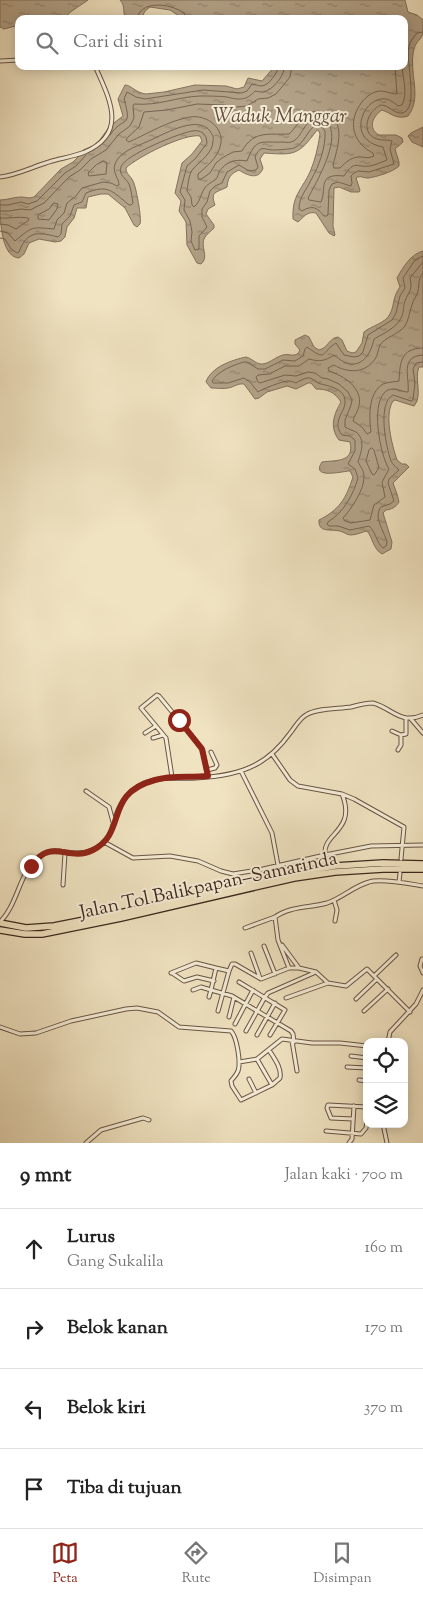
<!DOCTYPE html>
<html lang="id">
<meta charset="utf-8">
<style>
:root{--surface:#fff;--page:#f2f2f2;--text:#222;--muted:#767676;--line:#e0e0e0;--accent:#8f2418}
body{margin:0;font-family:"Sorts Mill Goudy",serif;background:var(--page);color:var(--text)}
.controls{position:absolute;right:15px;bottom:15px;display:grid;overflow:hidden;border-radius:10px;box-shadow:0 2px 12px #0003}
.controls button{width:45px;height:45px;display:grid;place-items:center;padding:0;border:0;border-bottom:1px solid var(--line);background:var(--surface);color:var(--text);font:25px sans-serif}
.stop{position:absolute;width:15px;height:15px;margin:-11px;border:4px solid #8f2418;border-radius:50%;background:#fff}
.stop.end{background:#8f2418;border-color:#fff;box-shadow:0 1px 5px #0008}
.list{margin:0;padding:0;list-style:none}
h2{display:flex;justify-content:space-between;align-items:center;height:65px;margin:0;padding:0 20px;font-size:21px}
h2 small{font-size:16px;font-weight:400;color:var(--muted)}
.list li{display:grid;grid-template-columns:32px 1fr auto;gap:15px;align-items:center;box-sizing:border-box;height:80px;padding:0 20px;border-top:1px solid var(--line)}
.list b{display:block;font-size:19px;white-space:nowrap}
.list p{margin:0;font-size:16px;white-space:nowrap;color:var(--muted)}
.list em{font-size:16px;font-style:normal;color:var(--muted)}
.icon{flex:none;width:28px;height:28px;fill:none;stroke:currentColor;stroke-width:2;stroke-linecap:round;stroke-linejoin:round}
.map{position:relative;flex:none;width:423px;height:1143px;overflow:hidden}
.search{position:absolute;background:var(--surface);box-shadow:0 2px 12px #0003;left:15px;right:15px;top:15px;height:55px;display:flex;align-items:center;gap:12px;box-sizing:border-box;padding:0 18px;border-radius:10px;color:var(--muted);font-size:19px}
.sheet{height:385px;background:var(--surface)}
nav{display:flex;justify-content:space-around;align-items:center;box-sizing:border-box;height:70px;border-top:1px solid var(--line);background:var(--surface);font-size:14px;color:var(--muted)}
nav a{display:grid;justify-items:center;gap:2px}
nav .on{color:var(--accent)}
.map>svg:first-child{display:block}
.water{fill:url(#water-ripples);stroke:#83715d}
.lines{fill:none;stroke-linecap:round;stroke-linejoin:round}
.shore{stroke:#786452;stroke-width:1}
.minor-casing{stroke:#695545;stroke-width:5}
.highway-casing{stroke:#3c261c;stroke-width:8}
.minor{stroke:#f5edd7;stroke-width:3}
.highway{stroke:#f0e3c1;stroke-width:5.5}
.route{stroke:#8f2418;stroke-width:6}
.labels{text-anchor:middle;stroke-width:4;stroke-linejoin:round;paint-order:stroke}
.street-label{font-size:19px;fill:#3c261c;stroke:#f5edd7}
.water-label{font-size:20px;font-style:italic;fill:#604c3d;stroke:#f5edd7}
</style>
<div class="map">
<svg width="423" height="1143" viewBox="0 0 423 1143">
<defs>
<pattern id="water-ripples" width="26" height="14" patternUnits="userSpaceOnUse" patternTransform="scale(1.25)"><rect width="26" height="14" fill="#b3a389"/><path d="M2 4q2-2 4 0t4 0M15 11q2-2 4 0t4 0" fill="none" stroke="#93856f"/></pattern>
</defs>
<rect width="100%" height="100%" fill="#f0e3c1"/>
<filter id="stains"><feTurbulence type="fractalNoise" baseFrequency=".004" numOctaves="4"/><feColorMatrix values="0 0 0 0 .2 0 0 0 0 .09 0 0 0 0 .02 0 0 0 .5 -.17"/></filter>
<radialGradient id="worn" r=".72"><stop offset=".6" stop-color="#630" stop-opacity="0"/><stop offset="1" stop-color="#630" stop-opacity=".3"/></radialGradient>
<path class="water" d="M0 0H88L69 13 65 19H19V25L4 29 0 27Z
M120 0H405L408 12 417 15 423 20C423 25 423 32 422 36 420 40 415 43 414 49 408 72 423 97 408 116 396 120 391 113 382 110 373 116 367 128 379 135H396L402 138 403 142 395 149 399 162V166C393 172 376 177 368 178 362 178 361 175 356 178L360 190 359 192H351L339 187 334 188 333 226 335 235 334 236 329 233 316 213C307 211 304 217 298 222L293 219C292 195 301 191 310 172 315 160 318 148 320 134L319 131 317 130C298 156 294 155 264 153L260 159 263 168C259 180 248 176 239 170 230 174 228 178 227 187 216 193 210 191 215 205L208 209 206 214 214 225V228C211 231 207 234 205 237 199 246 210 257 201 264L197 263 187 245 186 222 179 211 181 201 175 193 182 163 192 154 202 141 200 136C185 133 137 157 126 168 126 174 130 175 133 181 136 186 142 219 140 224 139 225 138 226 137 227L134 225 125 208 108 194H101L88 197 86 208H77L74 218 67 227 65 237 61 241 55 242 39 239 29 243 24 254 19 258C0 257 0 216 0 200 7 200 14 197 21 197 27 197 28 199 34 197L61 169 73 162 81 154 83 150 93 146 99 141 110 126 123 116 118 99 125 85C131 85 136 93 146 94L164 92 195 85 226 86 237 89 244 87 248 78 262 81 275 66H404V19H184L170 10 150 7 145 11 141 19H126C122 13 126 6 120 0Z
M423 127V147L412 142 408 136 411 133Z
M423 251V367H419C414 378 423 396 414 406L395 400 393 401C384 415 392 445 397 460L402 464H406L409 467 393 483 397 494 399 502C395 508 392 509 386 510L383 513 392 542 391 549 382 554C373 549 373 538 367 531 362 532 356 535 351 535 347 535 344 532 340 531 330 529 318 533 319 520 339 510 346 499 353 477L350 471C343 471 310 480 322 462 335 460 355 463 350 442L339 440C329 427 334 414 341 402 335 392 327 389 316 389L311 383H308L296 389 287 386 267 392 259 398 255 399 244 384C238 383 234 387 228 388 223 389 217 388 211 388L206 382C211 367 232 360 246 357 251 358 255 363 260 364 268 365 275 357 283 355 290 353 296 359 300 350L295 344V340L305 335 309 337 314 347 319 350C328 348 329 338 338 337L342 340 347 351 352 353 356 352 362 343 364 332C371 326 386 323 390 314 395 304 392 298 400 287L397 278C403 267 411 254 423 251Z"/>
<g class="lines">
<path class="shore" d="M137 19C140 0 170 3 184 13L186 19
M292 66 290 77 276 94 268 98 258 99 247 106 236 107 224 105 197 104 167 110 144 112 139 127 127 138 126 140 129 142C149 133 168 121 190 117 207 114 226 129 220 147 217 158 206 167 198 174V178L200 180 210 173 216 163 222 158 233 152 242 151C254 130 268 135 289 134 296 128 299 119 307 114 312 111 320 110 326 113 347 122 337 149 333 165L334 168H340C346 162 352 156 362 157 367 158 369 158 374 156L373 153C355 144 348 126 358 108 362 101 367 95 375 92 383 89 390 94 397 94L395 66
M110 135C123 115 133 130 124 99L127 92 136 97 145 99 203 90 242 93 247 91 252 84C255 84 258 86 261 86 269 86 277 73 279 66
M104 161 107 163 106 174 89 176 88 173 96 165Z
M54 203 58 204 57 209 49 220 38 219V215L49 209Z
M0 205H8L21 202 28 204 37 201 65 173 76 166 86 155
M0 211H9L21 209 30 210 44 203 69 177 80 170 91 159 106 150 119 134 130 126 134 118 133 106 134 104C159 106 176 97 200 96 208 96 219 96 227 97 239 100 246 101 255 91 260 92 264 93 268 90 276 86 284 75 285 66
M0 218C9 219 18 216 28 218L29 220 16 229 8 225 0 224
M0 231 8 233 15 241C33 226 31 227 54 229L57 220 64 213 67 203 76 196 82 188 103 182 111 183 117 186 119 185C119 178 112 173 115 164 120 150 141 145 153 139 166 133 198 115 210 131 212 134 214 137 213 141 213 153 200 161 193 169 189 173 188 184 187 191L191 197 192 205 194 207C200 202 200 196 204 189 207 184 211 183 216 179 218 177 218 174 219 172 226 161 236 159 247 161 256 137 261 143 283 142 286 142 288 143 291 142 303 139 304 116 320 119 324 120 327 122 329 125 340 142 316 183 308 198L309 200 321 202C327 188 317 173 344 176 355 159 356 168 370 166 375 165 382 162 387 160L383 147C344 140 364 96 385 99 390 99 394 103 398 106L402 105C408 93 403 80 402 66
M0 238 5 239 11 249 17 253 19 252C27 230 39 232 58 237L61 234 62 224 70 216 74 205 82 202 86 193C108 184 112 191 129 205H131L133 203C132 197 131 189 129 184 126 178 118 175 121 167 124 155 180 133 192 131 197 130 200 131 203 133L206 137 207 143 196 158 187 166 180 192 185 200 184 210 190 221 192 232 191 241 195 250 199 249V236L207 227 202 217V209L207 202 210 191 215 186 222 183 227 172 239 165 249 171 256 170 258 167 255 157C261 144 264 150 274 150 278 150 291 149 294 148 305 143 307 130 316 125L322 127 325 131C326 147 319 166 311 180 306 191 299 197 299 209L302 211C312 205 317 207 324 216H327L328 214 329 190 332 184 338 182 351 186 352 183 351 176 354 173 358 171 369 172 394 164 390 149 392 141C387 139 382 141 377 139 359 133 368 110 381 105 389 105 394 114 402 113 420 110 405 60 409 46 410 41 414 37 417 33L423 32
M423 256 415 260 403 278 405 288 400 296 396 313 392 320 368 335 363 352 359 356 354 357 344 355 336 343C320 353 328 362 307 347L305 349 303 356 295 361 283 360 265 369H258L247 362H244C233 365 218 371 212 381L213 383H228L244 378 250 382 258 392C262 389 283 381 288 381 291 381 294 382 296 383 299 381 303 379 307 378 313 377 315 383 321 384 329 386 345 389 345 401 346 412 331 421 342 435L350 436 355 440V451L348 464 355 469 358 478C353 495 344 512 328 522L327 524 329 526H338L350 530 369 526C376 532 376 542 383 548L386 546 387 542C384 531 373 517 381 507L390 504 394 501 388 483 389 479 399 470C396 467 393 465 391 461 386 447 377 403 393 395L411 401 413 400 415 383 413 369 416 363 423 362
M423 262 410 278C413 290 409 291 405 301 403 306 404 311 402 316 397 328 384 333 374 339 371 354 361 370 344 362 340 360 337 357 334 355 325 361 320 362 309 359L299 366H285L269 374 258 375 256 377 258 382 260 383 285 375 296 376 308 372 315 373 322 378 328 379 339 384 348 392 352 400 351 405 345 420V427C348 429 352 430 356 432 366 440 361 452 358 462 361 467 364 471 364 477 364 490 352 508 343 518L345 521 351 523 370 520 374 505 385 497 382 482 389 469C380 455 369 399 388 390 395 387 401 392 408 392 410 378 399 356 423 355
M423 273C417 281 420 283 418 291 417 296 413 300 412 305 409 313 409 319 405 326 399 334 384 338 380 345 378 349 378 355 375 359 365 374 347 373 334 365L328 368 329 371C344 376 363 388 359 406 358 411 354 416 353 421L362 427 367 434 371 432C369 417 368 393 383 384 388 382 394 382 399 381 400 364 400 348 423 348
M372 448 374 450 379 468 374 475 372 474 366 461 369 450Z"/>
<defs>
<path id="minor" d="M0 61 19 60
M0 177C18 175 34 166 52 161 63 158 75 156 85 152 129 133 109 98 95 66
M411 719 423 733
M392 731 401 735 406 734V719
M145 733 156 726
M153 738 163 735
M398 750 401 745V735
M272 754 290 780 298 786 342 794 354 799 404 827 401 859
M207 770 215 768 217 765 211 752
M241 771 272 833 278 865
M172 777 166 738 141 708 157 695 159 696 201 747 203 752 208 777
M86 791 109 807 113 822
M104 842 133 858 170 856 198 861 221 871 233 874 263 869 325 855C322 833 357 831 342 794
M325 855 371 846 423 845
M399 882 400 873
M63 885 65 853
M334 900 337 910 335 921
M0 922C19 903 19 870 41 855 59 842 80 866 105 841 111 835 112 828 114 821 119 804 127 791 144 783 161 776 178 779 196 778 216 777 238 774 255 765 271 757 281 746 291 732 295 727 300 718 306 715 317 708 338 709 351 707 358 705 366 703 373 703 392 708 400 725 423 715
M245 928 275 917
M282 945 299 968
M264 946 275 974
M251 953 260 978
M422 959 420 966 423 973
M216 968 229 971 218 1011
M289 968 278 940 275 917C290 906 310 908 327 903 342 898 354 886 369 882 381 878 410 884 423 886
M229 971 232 964H235L261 979 289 968H299L316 972 328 983 346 986 367 969 410 1012
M171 973 196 963 216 968 211 990 232 996 291 1031 293 1034 294 1042
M172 973 184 981 197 977 214 981
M374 976 396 955
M239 982 285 1010 270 1035
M193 990 201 987 211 990 209 997
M286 998 328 983
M356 999 377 979
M364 1011 388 989
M229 1017 234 997
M235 1024 253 990
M0 1027 20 1034 36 1033 71 1021 126 1009 137 1008 158 1012 179 1027 231 1031C237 1037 241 1063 238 1071 236 1076 233 1078 231 1081L232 1086 241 1100 272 1085 280 1078C282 1068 274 1058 269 1050
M246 1031 265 997 268 993 316 972
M257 1035 275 1003
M292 1041 297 1071
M388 1042 390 1032 416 1004 423 990
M351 1056 367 1058
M257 1059 272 1085
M239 1062 257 1059 282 1039 312 1043H340L367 1046
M347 1067 367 1068
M249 1079 256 1093
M359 1080 367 1081
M353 1119 331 1118 327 1108 328 1105 367 1107
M383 1124 387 1143
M326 1131 361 1134 366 1128 367 1121
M86 1143 101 1130 143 1118 149 1120
M349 1143 352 1139 354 1106"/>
<path id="highway" d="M0 923 26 928 54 926 120 913 293 873 335 866 383 863 423 864
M0 930 25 934H42L121 918 294 878 335 872 383 869H423"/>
</defs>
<use href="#minor" class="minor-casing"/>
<use href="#highway" class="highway-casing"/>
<use href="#minor" class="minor"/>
<use href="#highway" class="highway"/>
</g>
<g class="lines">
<path class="route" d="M31 866C53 836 67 863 93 850 128 832 103 794 155 780 172 775 190 778 208 776L202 749 179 720"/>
</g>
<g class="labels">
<g class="street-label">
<text transform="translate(208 884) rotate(-12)" y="7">Jalan Tol Balikpapan–Samarinda</text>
</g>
<g class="water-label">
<text x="280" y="122">Waduk Manggar</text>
</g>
</g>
<rect width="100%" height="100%" filter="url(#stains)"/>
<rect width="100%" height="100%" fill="url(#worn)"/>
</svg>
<div class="controls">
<button><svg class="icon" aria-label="locate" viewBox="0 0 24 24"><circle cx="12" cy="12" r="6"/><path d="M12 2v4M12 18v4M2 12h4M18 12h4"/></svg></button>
<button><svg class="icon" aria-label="layers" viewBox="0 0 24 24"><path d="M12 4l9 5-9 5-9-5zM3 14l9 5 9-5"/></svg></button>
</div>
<div class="stop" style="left:179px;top:720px"></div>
<div class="stop end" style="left:31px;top:866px"></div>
<div class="search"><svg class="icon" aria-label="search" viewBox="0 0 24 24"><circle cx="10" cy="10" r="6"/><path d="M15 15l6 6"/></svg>Cari di sini</div>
</div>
<section class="sheet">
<h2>9 mnt<small>Jalan kaki · 700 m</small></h2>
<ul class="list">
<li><svg class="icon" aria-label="ahead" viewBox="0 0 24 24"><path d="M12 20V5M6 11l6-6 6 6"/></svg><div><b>Lurus</b><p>Gang Sukalila</p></div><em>160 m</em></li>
<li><svg class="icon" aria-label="right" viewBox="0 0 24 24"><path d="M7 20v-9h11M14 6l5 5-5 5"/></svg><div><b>Belok kanan</b></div><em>170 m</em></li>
<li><svg class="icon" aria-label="left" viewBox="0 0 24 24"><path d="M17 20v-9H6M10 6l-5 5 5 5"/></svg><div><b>Belok kiri</b></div><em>370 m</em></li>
<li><svg class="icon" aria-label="arrive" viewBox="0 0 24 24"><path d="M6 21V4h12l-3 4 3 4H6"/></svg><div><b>Tiba di tujuan</b></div></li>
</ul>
</section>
<nav>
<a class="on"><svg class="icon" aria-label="map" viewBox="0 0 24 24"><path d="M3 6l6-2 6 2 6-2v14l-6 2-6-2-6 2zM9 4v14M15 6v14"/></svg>Peta</a>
<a><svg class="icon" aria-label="directions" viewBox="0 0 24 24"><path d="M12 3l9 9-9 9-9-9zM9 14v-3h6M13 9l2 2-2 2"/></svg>Rute</a>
<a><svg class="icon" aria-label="saved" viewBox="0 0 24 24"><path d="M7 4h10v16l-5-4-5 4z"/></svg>Disimpan</a>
</nav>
